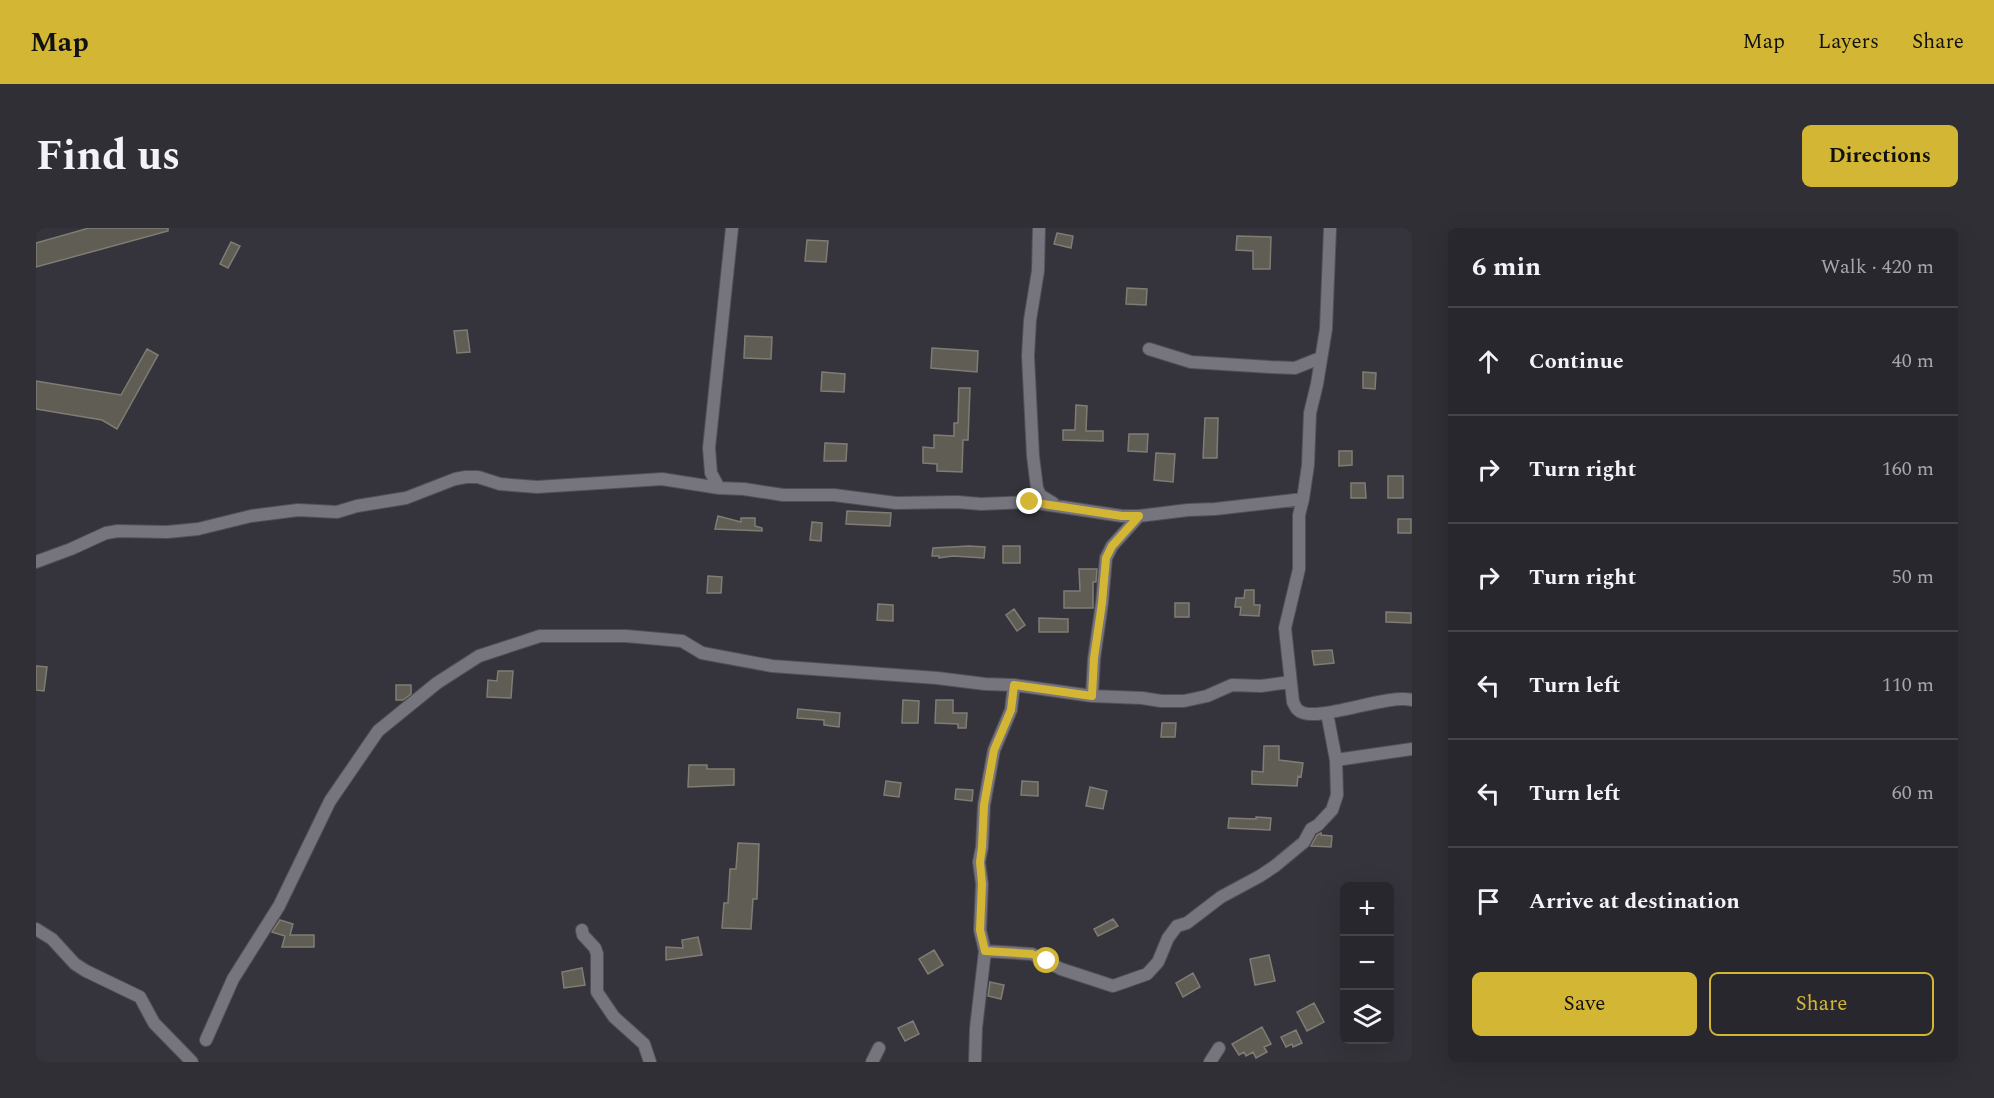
<!DOCTYPE html>
<meta charset="utf-8">
<style>
:root{--surface:#28272d;--page:#302f35;--text:#f1f3f6;--muted:#a5a5aa;--line:#444449;--accent:#d4b635}
body{margin:0;font-family:Spectral,serif;background:var(--page);color:var(--text)}
.controls{position:absolute;right:18px;bottom:18px;display:grid;overflow:hidden;border-radius:9px;box-shadow:0 6px 24px #0002}
.controls button{width:54px;height:54px;display:grid;place-items:center;padding:0;border:0;border-bottom:2px solid var(--line);background:var(--surface);color:var(--text);font:30px sans-serif}
.stop{position:absolute;width:18px;height:18px;margin:-14px;border:4px solid #d4b635;border-radius:50%;background:#fff}
.stop.end{background:#d4b635;border-color:#fff;box-shadow:0 2px 6px #0008}
.list{margin:0;padding:0;list-style:none}
h2{display:flex;justify-content:space-between;align-items:center;height:78px;margin:0;padding:0 24px;font-size:26px}
h2 small{font-size:20px;font-weight:400;color:var(--muted)}
.list li{display:grid;grid-template-columns:39px 1fr auto;gap:18px;align-items:center;box-sizing:border-box;height:108px;padding:0 24px;border-top:2px solid var(--line)}
.list b{display:block;font-size:22px;white-space:nowrap}
.list em{font-size:20px;font-style:normal;color:var(--muted)}
.actions{display:flex;gap:12px;padding:18px 24px}
.actions a{flex:1;padding:14px 0;border:2px solid var(--accent);border-radius:9px;text-align:center;font-size:21px;color:var(--accent)}
.actions .main{background:var(--accent);color:#111}
.icon{flex:none;width:33px;height:33px;fill:none;stroke:currentColor;stroke-width:2;stroke-linecap:round;stroke-linejoin:round}
.map{position:relative;flex:none;width:1376px;height:834px;overflow:hidden;border-radius:9px}
header{display:flex;align-items:center;gap:36px;box-sizing:border-box;height:84px;padding:0 30px;background:var(--accent);color:#111}
header strong{font-size:28px}
nav{display:flex;gap:33px;margin-inline-start:auto;font-size:21px}
.intro{display:flex;align-items:center;justify-content:space-between;box-sizing:border-box;height:144px;padding:0 36px}
h1{margin:0;font-size:42px}
.button{padding:15px 27px;border-radius:9px;background:var(--accent);color:#111;font-size:21px;font-weight:700}
main{display:flex;gap:36px;padding:0 36px}
aside{flex:1;background:var(--surface);border-radius:9px;box-shadow:0 6px 24px #0002}
.map>svg:first-child{display:block}
.building{fill:#605d54;stroke:#7f7d73;stroke-width:1.5}
.lines{fill:none;stroke-linecap:round;stroke-linejoin:round}
.minor-casing{stroke:#525057;stroke-width:14}
.minor{stroke:#76747d;stroke-width:12}
.route{stroke:#d4b635;stroke-width:8}
</style>
<header>
<strong>Map</strong>
<nav><a>Map</a><a>Layers</a><a>Share</a></nav>
</header>
<div class="intro"><h1>Find us</h1><a class="button">Directions</a></div>
<main>
<div class="map">
<svg width="1376" height="834" viewBox="0 0 1376 834">
<rect width="100%" height="100%" fill="#35343c"/>
<path class="building" d="M53 0H132V3L0 39V15Z
M1021 5 1037 8 1035 20 1018 16Z
M1201 8 1235 9 1234 41H1217V23L1200 22Z
M771 12 792 13 790 34 769 33Z
M195 14 204 18 192 40 184 36Z
M1091 60 1111 61 1110 77 1090 76Z
M431 102 434 124 421 125 418 103Z
M709 108 736 109 735 131 708 130Z
M896 120 942 123 941 144 895 140Z
M111 121 122 127 81 201 66 192 0 181V153L85 167Z
M786 144 809 146 808 164 785 163Z
M1327 144 1340 145 1339 161 1327 160Z
M923 160H934L932 212H927L926 244 901 243V236L887 235V219L898 220V207L918 208V195H922Z
M1040 177 1051 178 1050 203H1067V213L1027 212V202H1039Z
M1169 190H1182L1181 230H1167Z
M1093 206H1112L1111 224 1092 223Z
M789 215 811 216 810 233H788Z
M1303 223H1316V237L1303 238Z
M1120 225 1139 226 1137 254 1118 252Z
M1352 248H1367V270H1352Z
M1315 255H1329L1330 270H1315Z
M811 283 855 285 854 298 810 296Z
M682 288 705 294V290H719V298L726 300V303L679 301Z
M1362 291H1375V305H1362Z
M776 294 786 295 785 313 774 312Z
M933 318 949 319 948 330 917 328 903 330V328H896L897 320Z
M967 318H984V335H967Z
M1043 341H1061L1060 354H1057V380H1028V363H1044Z
M672 348 686 349 685 365H671Z
M1209 362H1218V377H1224L1223 388 1204 387 1205 379H1199L1200 370H1208Z
M1139 375H1153V389H1139Z
M842 376 857 377V393L841 392Z
M978 381 989 397 981 403 970 387Z
M1350 384 1375 385V395L1350 394Z
M1003 390 1032 391V404H1003Z
M1296 422 1298 435 1278 437 1276 423Z
M0 438 11 439 8 463 0 462Z
M462 443H477L475 470 451 469 452 452 461 453Z
M360 457H375V466L367 472H360Z
M867 472 883 473 882 495H866Z
M900 472H917V485H931L930 500H922V496L899 495Z
M762 481 804 485 803 499 788 497V492L761 490Z
M1126 495H1140L1139 509H1125Z
M1228 518H1243V532L1267 535 1265 549 1262 548 1261 558 1216 556V543L1227 544Z
M653 537H671V541H698V557L652 559Z
M850 553 865 555 863 569 848 567Z
M986 553 1002 554V568L985 567Z
M1054 559 1071 563 1067 581 1050 578Z
M920 561 937 562 936 573 919 571Z
M1220 589 1235 590 1234 602 1192 600 1193 590 1220 591Z
M1285 605V607L1296 608 1295 619 1275 618 1281 607Z
M702 615 723 616 721 671H717L715 701 686 700 688 675H692L694 641H700Z
M1077 691 1082 698 1062 708 1058 701Z
M244 692 257 696 254 707H278V719H246L249 708 236 704Z
M662 709 666 727 630 732V719L647 720 646 712Z
M898 722 907 737 892 746 883 731Z
M1233 727 1239 753 1219 757 1214 731Z
M546 740 549 757 528 760 526 744Z
M1157 745 1164 759 1147 769 1140 755Z
M954 754 968 757 965 771 952 768Z
M1278 775 1288 794 1271 803 1261 784Z
M877 793 883 806 869 813 862 800Z
M1226 799 1235 816 1228 819 1231 824 1220 830 1217 824 1210 828 1208 824 1203 827 1196 816Z
M1260 802 1266 815 1257 819 1256 816 1250 819 1245 809Z"/>
<g class="lines">
<defs>
<path id="minor" d="M1003 0 1002 43 994 92 992 128 997 228 1001 260 1004 267 1017 275
M1113 121 1155 134 1234 139 1259 140 1284 130
M683 260 675 245 673 220 696 0
M1267 271 1263 287V341L1249 400 1257 474C1259 477 1259 480 1262 482 1277 497 1351 465 1376 472
M0 334 35 321 70 305 82 303 131 304 162 301 215 288 262 282 301 284 321 278 370 270 419 251 430 249H442L464 256 501 259 626 251 683 260 708 261 747 267H798L860 275 921 274 945 276 994 274 1086 288H1103L1152 282 1179 281 1267 271 1272 237 1274 185 1281 156 1290 101 1294 0
M1056 468 1058 431 1066 375 1070 330 1076 318 1103 288
M1300 532 1376 521
M0 701 16 711 39 736 50 743 104 769 118 795 156 834
M546 702 547 707 559 720 561 726V764L578 789 608 816 614 834
M949 723 996 726 1025 741 1077 758 1111 746 1122 734 1132 710 1141 698 1151 695 1185 669 1224 648 1239 638 1268 614 1275 601 1282 597 1296 582 1301 567 1300 532 1291 485
M170 812 197 751 243 678 294 573 342 503 401 455 443 428 504 408H590L646 413 666 425 736 438 901 450 949 456 978 457 1056 468 1106 470 1125 473H1148L1171 468 1196 457 1225 458 1254 454
M836 834 843 820
M939 834 940 800 949 723 944 702 946 656 943 634 946 619 948 577 958 522 975 482 978 457
M1174 834 1183 820"/>
</defs>
<use href="#minor" class="minor-casing"/>
<use href="#minor" class="minor"/>
</g>
<g class="lines">
<path class="route" d="M994 274 1086 288H1103L1076 318 1070 330 1066 375 1058 430 1056 468 978 457 975 482 958 522 948 577 946 619 944 634 946 656 944 702 949 723 996 726 1011 733"/>
</g>
</svg>
<div class="controls">
<button>+</button>
<button>−</button>
<button><svg class="icon" aria-label="layers" viewBox="0 0 24 24"><path d="M12 4l9 5-9 5-9-5zM3 14l9 5 9-5"/></svg></button>
</div>
<div class="stop" style="left:1011px;top:733px"></div>
<div class="stop end" style="left:994px;top:274px"></div>
</div>
<aside>
<h2>6 min<small>Walk · 420 m</small></h2>
<ul class="list">
<li><svg class="icon" aria-label="ahead" viewBox="0 0 24 24"><path d="M12 20V5M6 11l6-6 6 6"/></svg><div><b>Continue</b></div><em>40 m</em></li>
<li><svg class="icon" aria-label="right" viewBox="0 0 24 24"><path d="M7 20v-9h11M14 6l5 5-5 5"/></svg><div><b>Turn right</b></div><em>160 m</em></li>
<li><svg class="icon" aria-label="right" viewBox="0 0 24 24"><path d="M7 20v-9h11M14 6l5 5-5 5"/></svg><div><b>Turn right</b></div><em>50 m</em></li>
<li><svg class="icon" aria-label="left" viewBox="0 0 24 24"><path d="M17 20v-9H6M10 6l-5 5 5 5"/></svg><div><b>Turn left</b></div><em>110 m</em></li>
<li><svg class="icon" aria-label="left" viewBox="0 0 24 24"><path d="M17 20v-9H6M10 6l-5 5 5 5"/></svg><div><b>Turn left</b></div><em>60 m</em></li>
<li><svg class="icon" aria-label="arrive" viewBox="0 0 24 24"><path d="M6 21V4h12l-3 4 3 4H6"/></svg><div><b>Arrive at destination</b></div></li>
</ul>
<div class="actions"><a class="main">Save</a><a>Share</a></div>
</aside>
</main>
